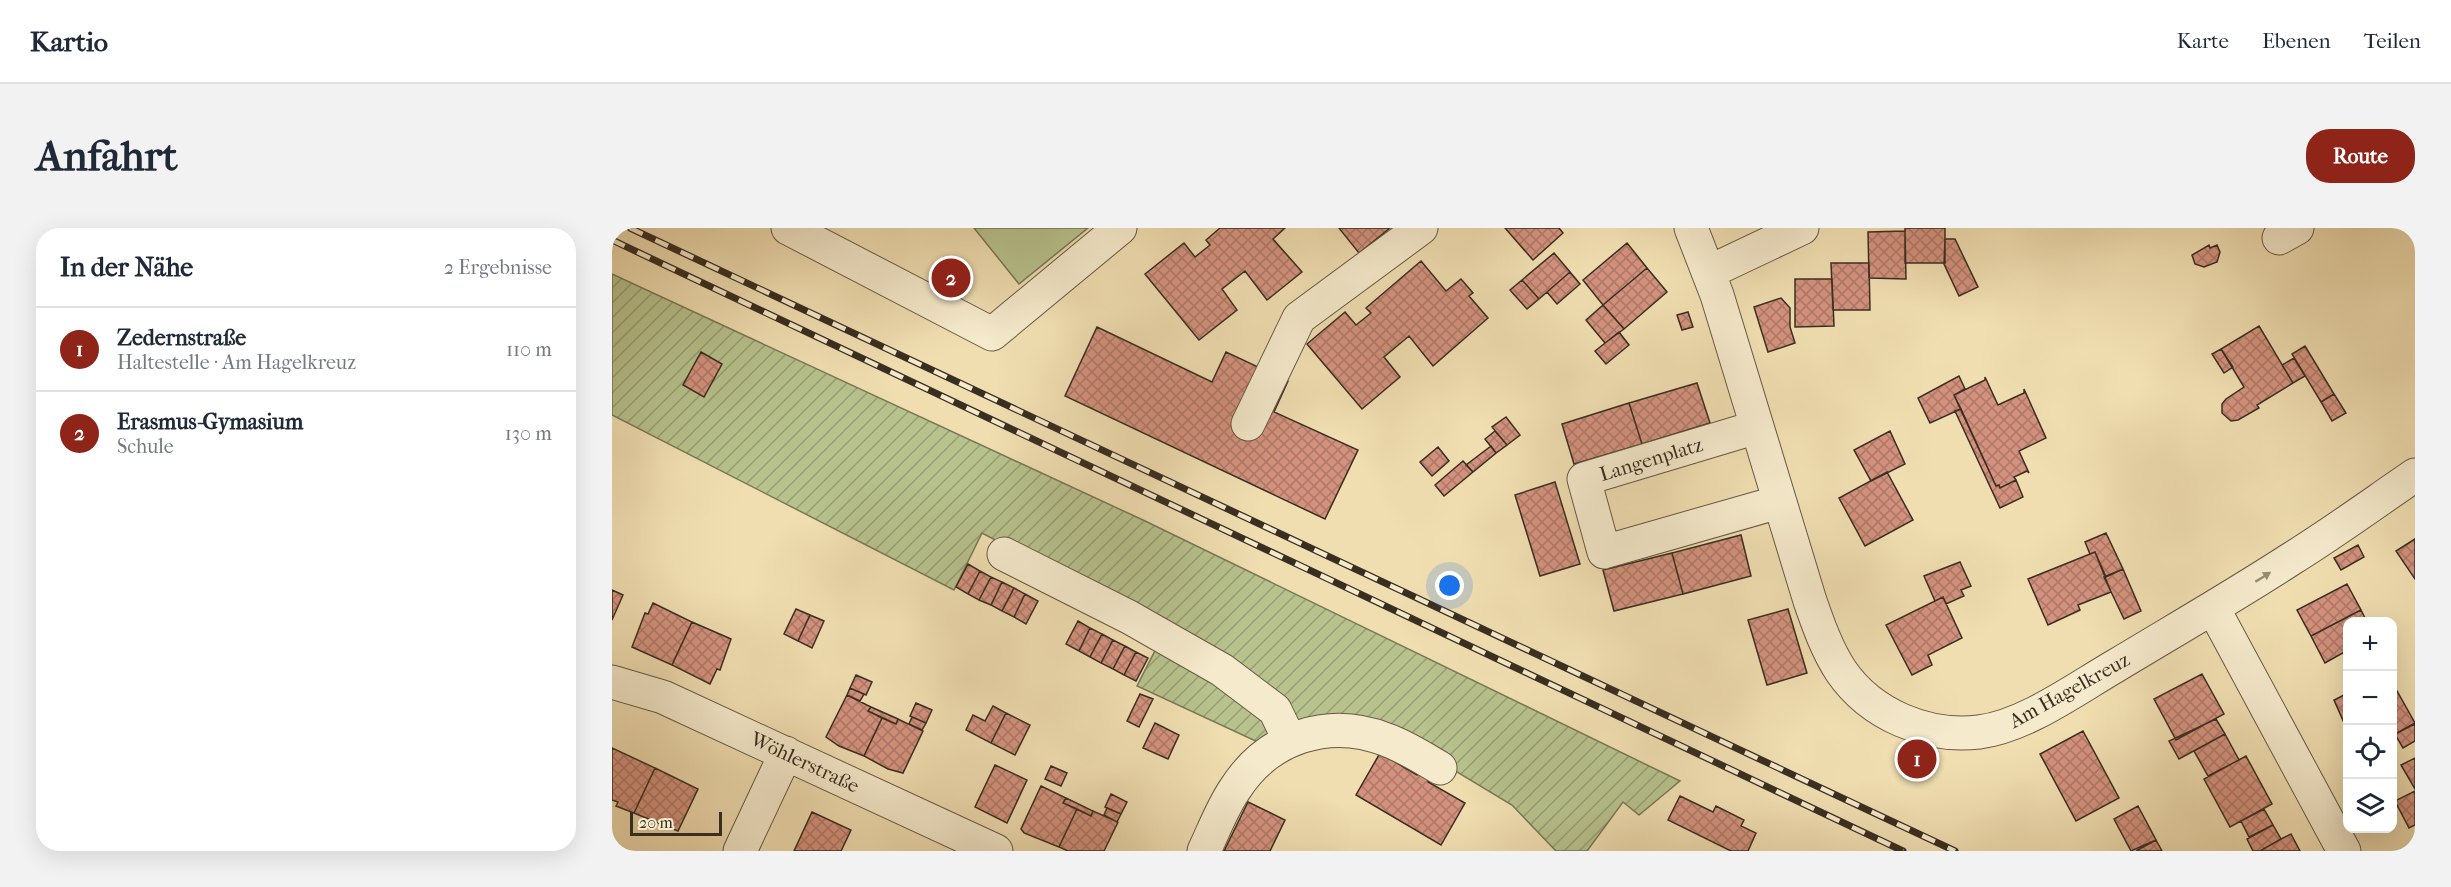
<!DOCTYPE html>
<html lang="de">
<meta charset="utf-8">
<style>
:root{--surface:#fff;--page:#f2f2f3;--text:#1f2937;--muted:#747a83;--line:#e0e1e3;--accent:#8f2418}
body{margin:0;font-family:"IM FELL French Canon",serif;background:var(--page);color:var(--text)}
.controls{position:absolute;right:18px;bottom:18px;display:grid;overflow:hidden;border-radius:12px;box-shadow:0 6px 24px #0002}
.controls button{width:54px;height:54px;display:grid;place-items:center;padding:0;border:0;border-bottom:2px solid var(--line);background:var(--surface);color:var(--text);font:30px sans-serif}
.scale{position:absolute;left:18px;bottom:15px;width:92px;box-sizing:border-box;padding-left:6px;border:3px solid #382e21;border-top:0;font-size:16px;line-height:21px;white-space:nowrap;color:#382e21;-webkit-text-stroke:4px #f5eacc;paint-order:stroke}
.you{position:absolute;left:838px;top:358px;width:21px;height:21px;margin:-15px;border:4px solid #fff;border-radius:50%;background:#1a73e8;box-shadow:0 0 0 9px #1a73e833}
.badge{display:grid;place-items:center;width:39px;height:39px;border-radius:50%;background:var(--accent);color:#fff;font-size:20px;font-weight:700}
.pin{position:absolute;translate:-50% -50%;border:3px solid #fff;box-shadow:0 2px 6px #0006}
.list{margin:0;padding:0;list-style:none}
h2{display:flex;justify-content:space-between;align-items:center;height:78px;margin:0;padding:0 24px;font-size:26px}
h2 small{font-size:20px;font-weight:400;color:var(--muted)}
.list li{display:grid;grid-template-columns:39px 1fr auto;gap:18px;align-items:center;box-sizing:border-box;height:84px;padding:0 24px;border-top:2px solid var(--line)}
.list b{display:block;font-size:22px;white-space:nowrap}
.list p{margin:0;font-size:20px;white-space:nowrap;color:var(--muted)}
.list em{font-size:20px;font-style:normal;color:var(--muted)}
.icon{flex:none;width:33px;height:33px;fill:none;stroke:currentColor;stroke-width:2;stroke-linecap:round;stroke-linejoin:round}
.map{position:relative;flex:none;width:1803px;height:623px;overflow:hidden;border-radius:24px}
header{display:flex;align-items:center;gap:36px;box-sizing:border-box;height:84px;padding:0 30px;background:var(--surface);border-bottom:2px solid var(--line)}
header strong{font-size:28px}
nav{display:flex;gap:33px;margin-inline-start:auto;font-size:21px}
.intro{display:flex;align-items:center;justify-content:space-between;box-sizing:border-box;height:144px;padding:0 36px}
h1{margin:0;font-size:42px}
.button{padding:15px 27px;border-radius:24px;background:var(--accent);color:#fff;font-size:21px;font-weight:700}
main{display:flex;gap:36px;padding:0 36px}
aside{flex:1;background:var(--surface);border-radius:24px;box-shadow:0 6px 24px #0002}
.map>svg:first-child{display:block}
.garden{fill:url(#garden-furrows);stroke:#787857;stroke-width:1.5}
.pitch{fill:#b7c28d;stroke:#787857;stroke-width:1.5}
.building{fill:url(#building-cross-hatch);stroke:#382e21;stroke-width:1.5}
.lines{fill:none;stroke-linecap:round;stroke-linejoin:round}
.minor-casing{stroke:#665a45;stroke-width:35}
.minor{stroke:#f5eacc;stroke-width:33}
.rail-casing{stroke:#382e21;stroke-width:7}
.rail{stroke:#f5eacc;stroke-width:4.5;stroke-dasharray:14;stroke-linecap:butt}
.oneway{fill:#968c76}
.labels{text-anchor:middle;stroke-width:5;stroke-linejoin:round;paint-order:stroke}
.street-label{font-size:20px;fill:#382e21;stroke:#f5eacc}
</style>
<header>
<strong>Kartio</strong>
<nav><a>Karte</a><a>Ebenen</a><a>Teilen</a></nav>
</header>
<div class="intro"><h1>Anfahrt</h1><a class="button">Route</a></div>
<main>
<aside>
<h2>In der Nähe<small>2 Ergebnisse</small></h2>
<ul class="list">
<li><span class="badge">1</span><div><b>Zedernstraße</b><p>Haltestelle · Am Hagelkreuz</p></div><em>110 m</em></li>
<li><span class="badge">2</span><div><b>Erasmus-Gymasium</b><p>Schule</p></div><em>130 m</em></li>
</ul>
</aside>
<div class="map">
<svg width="1803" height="623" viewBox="0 0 1803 623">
<defs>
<pattern id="garden-furrows" width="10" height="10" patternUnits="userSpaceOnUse" patternTransform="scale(1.5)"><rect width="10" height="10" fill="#b7c28d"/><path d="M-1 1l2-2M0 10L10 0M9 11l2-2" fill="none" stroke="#969e73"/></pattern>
<pattern id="building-cross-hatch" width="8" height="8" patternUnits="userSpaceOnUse" patternTransform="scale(1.5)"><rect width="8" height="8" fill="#d4927e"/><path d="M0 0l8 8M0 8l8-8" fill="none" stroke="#ad7867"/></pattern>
</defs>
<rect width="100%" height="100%" fill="#f0deb1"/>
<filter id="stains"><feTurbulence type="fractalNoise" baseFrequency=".00333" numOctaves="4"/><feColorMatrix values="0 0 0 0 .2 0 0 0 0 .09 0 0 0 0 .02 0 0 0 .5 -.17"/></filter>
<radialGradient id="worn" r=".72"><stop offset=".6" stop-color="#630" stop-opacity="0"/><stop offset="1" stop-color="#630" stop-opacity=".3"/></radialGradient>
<path class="garden" d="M0 46 531 292 1068 553 1027 587 1011 574 975 623H944L900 577 792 512 650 516 525 458 554 401 370 305 342 362 0 187Z"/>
<path class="pitch" d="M362 0H476L407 56Z"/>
<path class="building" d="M608 0H673L661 11 690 44 655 72 633 43 610 61 625 82 587 112 533 46 572 15 583 29 598 17 594 12Z
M727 0H778L747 25Z
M893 0H947L951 5 921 32Z
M1293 0H1333V35H1293Z
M1293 3 1294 51 1257 50 1256 4Z
M1333 11H1343L1366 59 1347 68 1332 36Z
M1015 15 1035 40 991 77 971 52Z
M1597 17 1598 20 1605 17 1608 24 1605 34 1592 39 1583 36 1580 27Z
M942 25 958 44 927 71 910 52Z
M809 33 834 63 849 51 861 65 857 68 876 90 821 138 797 108 772 129 788 149 750 181 695 116 733 84 744 97 759 85 754 80Z
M1219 35H1257L1258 82H1221Z
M1035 40 1055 64 1012 101 991 77Z
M958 44 968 56 945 76 935 64Z
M1183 51H1220L1222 98 1183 99Z
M910 52 927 71 915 81 898 62Z
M1169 70 1178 80V99L1183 115 1156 124 1142 79Z
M991 77 1012 101 993 115 974 92Z
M1076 84 1081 99 1070 102 1065 87Z
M1647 98 1681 155 1645 177 1647 180 1626 192 1619 193 1610 185V176L1614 171 1632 159 1609 121Z
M485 99 600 154 614 124 676 153 662 184 746 222 713 291 453 168Z
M1007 104 1017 117 994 136 983 123Z
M1693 118 1722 166 1709 174 1680 126Z
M1609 121 1621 139 1612 145 1600 126Z
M89 124 110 136 92 169 71 157Z
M1682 130 1693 148 1681 155 1670 137Z
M1347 148 1353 161 1342 167 1349 181 1318 195 1306 170Z
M1373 149 1386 177 1412 165V161L1434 210 1407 223 1417 245 1415 243 1402 249 1404 252 1388 260 1387 257 1384 258 1342 167 1373 152Z
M1085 155 1098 195 1030 216 1017 175Z
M1722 166 1734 185 1720 193 1709 174Z
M1017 175 1030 216 962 236 950 196Z
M1349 181 1384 258 1387 257 1388 260 1404 252 1411 269 1388 280 1343 183Z
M894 189 908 207 895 217 880 199Z
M883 203 895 217 884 225 873 211Z
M1278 203 1293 236 1259 253 1242 222Z
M879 218 884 225 861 244 854 237Z
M826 219 837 233 820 248 808 234Z
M851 233 861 244 832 268 823 257Z
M1275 244 1301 292 1253 318 1227 270Z
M943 254 968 336 928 348 903 267Z
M1494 305 1511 341 1494 349 1483 324 1478 326 1473 314Z
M1129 307 1139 348 1071 366 1060 325Z
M1803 311V351L1784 323Z
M1746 317 1752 329 1729 342 1722 330Z
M1483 324 1499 364 1466 377 1468 382 1436 397 1416 351Z
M1060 325 1071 366 1002 383 991 342Z
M1348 334 1359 358 1349 362 1352 368 1334 376 1331 369 1323 373 1312 348Z
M356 336 368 343 356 366 344 359Z
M1511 341 1529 383 1512 391 1492 349Z
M368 343 379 349 367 372 356 366Z
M379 349 390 354 379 377 367 372Z
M390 354 402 360 390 383 379 377Z
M1735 356 1749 382 1699 408 1685 382Z
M402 360 413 366 402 389 390 383Z
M0 362 11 367 0 392Z
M413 366 426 373 414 396 402 389Z
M1331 369 1350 410 1316 427 1320 437 1300 447 1274 397Z
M41 375 80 394 60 437 20 419 33 385 36 386Z
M184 381 198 387 186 413 172 406Z
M1176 381 1195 445 1155 457 1136 392Z
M1749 382 1755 394H1736V422L1713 435 1699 408Z
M198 387 212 393 200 420 186 413Z
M466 393 478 400 467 423 454 416Z
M80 394 119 411 108 442 105 441 98 456 60 437Z
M478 400 490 406 478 429 467 423Z
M490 406 501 412 489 435 478 429Z
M501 412 513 418 501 441 489 435Z
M513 418 524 424 512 447 501 441Z
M524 424 536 430 524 453 512 447Z
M1590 446 1612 486 1564 512 1542 471Z
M244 447 260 454 254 467 238 460Z
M1780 454 1803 495 1780 508Z
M238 460 252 466 248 473 235 467Z
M1736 465V496L1733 497 1722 472Z
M528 466 541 471 527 499 515 493Z
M235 467 259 479 256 483 270 490 252 528 227 518 214 509Z
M304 475 320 482 314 495 298 488Z
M381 478 394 485 379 515 354 502 361 487 373 493Z
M259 479 286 491 284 496 256 483Z
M394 485 418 497 403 527 379 515Z
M300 489 314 495 310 502 297 496Z
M270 490 284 496 286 491 311 503 291 545 276 541 252 528Z
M1604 491 1613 506 1567 531 1557 513Z
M543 495 567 507 556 531 531 520Z
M1803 496V513L1791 520 1783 506Z
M1471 503 1507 570 1464 593 1428 526Z
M1613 506 1627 532 1596 548 1582 523Z
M0 520 43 540 22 585 4 578 6 574 0 572Z
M768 525 805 547 807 544 818 550 816 554 853 575 829 617 744 567Z
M1634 528 1660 576 1618 599 1592 551Z
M1803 530V561L1789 537Z
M383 537 415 552 395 595 363 579Z
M439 538 455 545 449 558 433 551Z
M43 540 86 561 66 603 22 585Z
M429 558 454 570 451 575 465 581 447 619 412 605 409 601Z
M1803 563V597L1797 600 1783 573Z
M499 566 515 574 509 586 493 579Z
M1068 568 1101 584 1104 578 1132 592 1129 598 1144 605 1136 623H1119L1056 592Z
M454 570 481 583 479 588 451 575Z
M636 574 673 592 658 623H612Z
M1526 578 1544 612 1519 623 1502 591Z
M495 580 509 586 505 594 492 587Z
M465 581 479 588 481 583 506 594 492 623H456L447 619Z
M1652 581 1661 597 1637 609 1629 593Z
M200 584 239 602 229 623H182Z
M1661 597 1669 611 1648 623H1641L1635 611Z
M1679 606 1688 623H1648L1669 611Z
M1544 612 1550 623H1524Z"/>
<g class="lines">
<defs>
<path id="minor" d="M176 0 380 106 508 0
M1079 0 1105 67 1198 373C1206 396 1215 422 1229 443 1259 487 1315 510 1367 504 1414 498 1465 460 1505 437 1563 402 1622 368 1679 331 1721 305 1762 275 1803 247
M1667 10 1685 0
M1097 44 1190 0
M636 196 687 90 809 0
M1145 199 972 251 992 324 1167 274
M392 326 517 389 610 442 663 482 677 511
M1601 380 1732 623
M0 454 51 469 384 623
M128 623 174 525
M592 623C602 602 610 580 623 561 656 509 717 489 775 512 794 519 811 530 828 540"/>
</defs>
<use href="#minor" class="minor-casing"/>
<use href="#minor" class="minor"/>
<defs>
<path id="rail" d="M18 0 1343 623
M0 12 1291 623"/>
</defs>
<use href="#rail" class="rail-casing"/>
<use href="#rail" class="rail"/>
</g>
<defs><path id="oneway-solid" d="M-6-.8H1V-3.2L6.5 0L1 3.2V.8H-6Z" transform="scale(1.5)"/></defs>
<use class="oneway" href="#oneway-solid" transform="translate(1651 349) rotate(-32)"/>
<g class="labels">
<g class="street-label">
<text transform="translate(1039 231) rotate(-17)" y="7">Langenplatz</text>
<text transform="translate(1457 462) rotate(-29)" y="7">Am Hagelkreuz</text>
<text transform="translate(193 534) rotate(25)" y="7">Wöhlerstraße</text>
</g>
</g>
<rect width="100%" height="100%" filter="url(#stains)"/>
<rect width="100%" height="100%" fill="url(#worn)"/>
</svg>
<div class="controls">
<button>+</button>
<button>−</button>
<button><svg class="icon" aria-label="locate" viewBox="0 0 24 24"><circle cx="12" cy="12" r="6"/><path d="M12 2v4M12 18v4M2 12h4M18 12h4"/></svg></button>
<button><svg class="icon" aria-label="layers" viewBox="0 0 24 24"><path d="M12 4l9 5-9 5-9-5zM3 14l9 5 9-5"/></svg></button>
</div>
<div class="scale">20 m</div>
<div class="you"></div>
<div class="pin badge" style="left:1305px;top:531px">1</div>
<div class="pin badge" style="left:339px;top:50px">2</div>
</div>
</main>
